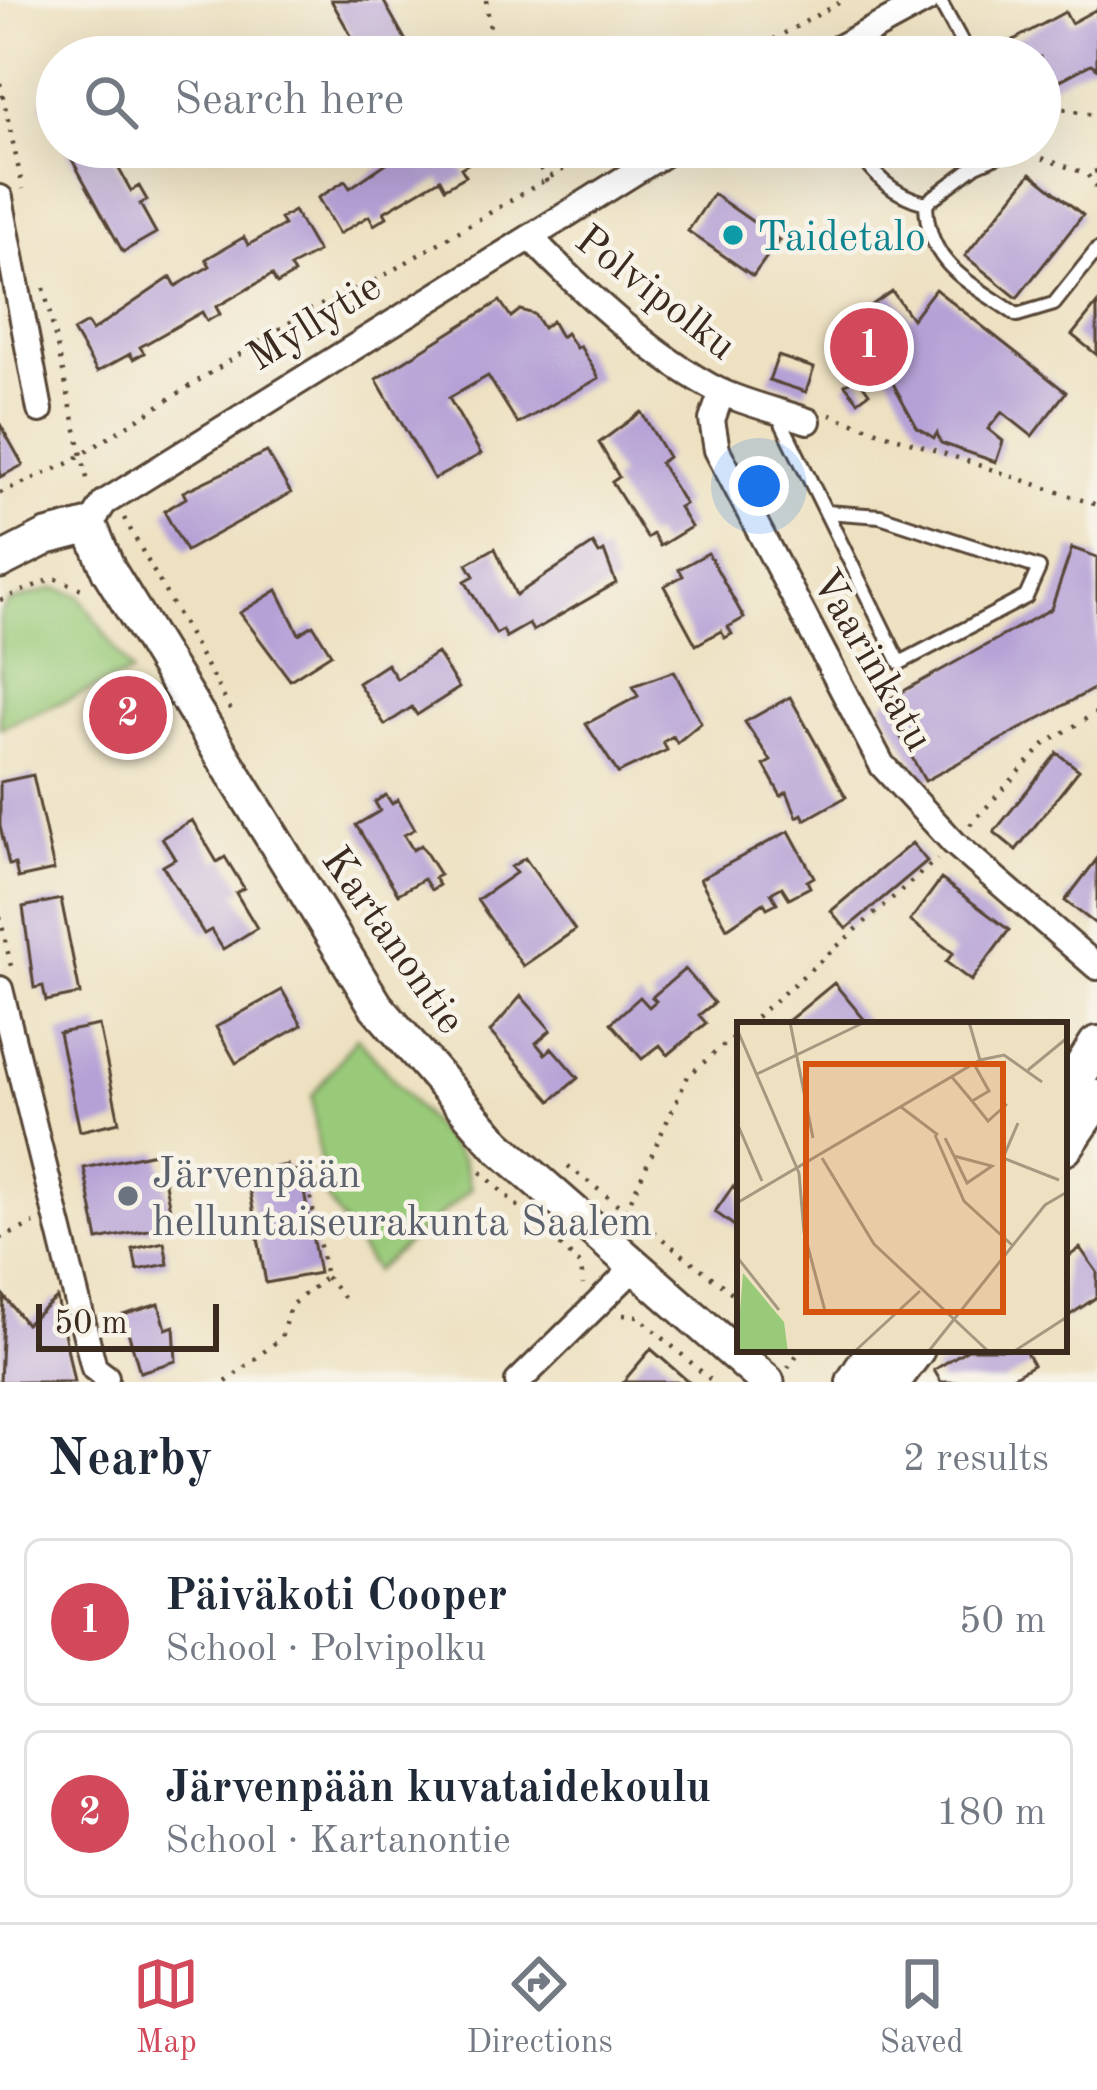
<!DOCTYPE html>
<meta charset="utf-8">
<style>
:root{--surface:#fff;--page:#f6f6f7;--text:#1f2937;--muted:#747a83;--line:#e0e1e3;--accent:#d1495b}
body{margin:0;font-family:"Old Standard TT",serif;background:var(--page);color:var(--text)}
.scale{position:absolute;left:36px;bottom:30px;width:183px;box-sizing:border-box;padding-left:12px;border:6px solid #3b2a1e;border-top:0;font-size:33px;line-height:42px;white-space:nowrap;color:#3b2a1e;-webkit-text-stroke:9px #f7f3e8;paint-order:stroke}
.you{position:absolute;left:759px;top:486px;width:42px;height:42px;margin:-30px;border:9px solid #fff;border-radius:50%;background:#1a73e8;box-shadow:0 0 0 18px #1a73e833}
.badge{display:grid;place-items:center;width:78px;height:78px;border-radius:50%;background:var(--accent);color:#fff;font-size:39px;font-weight:700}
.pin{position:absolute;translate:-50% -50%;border:6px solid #fff;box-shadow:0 3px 12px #0006}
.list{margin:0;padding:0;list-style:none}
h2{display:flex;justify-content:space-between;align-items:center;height:156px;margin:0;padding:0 48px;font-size:51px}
h2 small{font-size:39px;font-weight:400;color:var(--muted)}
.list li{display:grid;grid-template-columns:78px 1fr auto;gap:36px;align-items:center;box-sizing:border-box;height:168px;margin:0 24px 24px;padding:0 24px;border:3px solid var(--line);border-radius:18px}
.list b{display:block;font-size:45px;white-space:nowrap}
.list p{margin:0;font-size:39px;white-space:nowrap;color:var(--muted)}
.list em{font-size:39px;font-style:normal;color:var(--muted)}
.icon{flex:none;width:66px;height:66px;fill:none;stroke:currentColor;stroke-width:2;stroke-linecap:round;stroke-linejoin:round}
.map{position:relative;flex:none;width:1097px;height:1382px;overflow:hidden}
.search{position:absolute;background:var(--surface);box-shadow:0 12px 48px #0002;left:36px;right:36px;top:36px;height:132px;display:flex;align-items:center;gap:30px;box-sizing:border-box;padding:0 42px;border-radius:66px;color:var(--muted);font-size:45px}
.sheet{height:540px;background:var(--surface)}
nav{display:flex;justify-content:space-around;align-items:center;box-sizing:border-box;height:168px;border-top:3px solid var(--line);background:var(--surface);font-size:33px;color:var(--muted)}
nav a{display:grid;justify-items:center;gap:6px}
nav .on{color:var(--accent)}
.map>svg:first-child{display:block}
.green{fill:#99ca79;stroke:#6a7a4c;stroke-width:3}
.building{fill:#b6a1d6}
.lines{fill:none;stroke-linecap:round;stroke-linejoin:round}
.service-casing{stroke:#564536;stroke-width:18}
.minor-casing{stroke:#564536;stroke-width:30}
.tertiary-casing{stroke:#564536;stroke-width:39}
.secondary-casing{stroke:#564536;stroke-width:42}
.path{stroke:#564536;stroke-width:4.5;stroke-dasharray:3 9;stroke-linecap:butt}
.service{stroke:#fff;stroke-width:12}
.minor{stroke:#fff;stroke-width:24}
.tertiary{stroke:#fff;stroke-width:33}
.secondary{stroke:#fff;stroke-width:36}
.culture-dot{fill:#0f9aa8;stroke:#f7f3e8;stroke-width:4.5}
.worship-dot{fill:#6b7280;stroke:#f7f3e8;stroke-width:4.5}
.labels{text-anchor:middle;stroke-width:9;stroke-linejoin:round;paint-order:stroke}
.culture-label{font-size:42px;fill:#0d838f;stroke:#f7f3e8;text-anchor:start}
.street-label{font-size:42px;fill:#3b2a1e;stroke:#f7f3e8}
.worship-label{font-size:42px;fill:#5b616d;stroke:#f7f3e8;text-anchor:start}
.inset-road{fill:none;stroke:#a69880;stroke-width:3}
.view{fill:#d7540e;fill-opacity:0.15;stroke:#d7540e;stroke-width:6}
.inset-edge{fill:none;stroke:#3b2a1e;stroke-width:6}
</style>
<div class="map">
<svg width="1097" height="1382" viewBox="0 0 1097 1382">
<rect width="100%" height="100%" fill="#f7f3e8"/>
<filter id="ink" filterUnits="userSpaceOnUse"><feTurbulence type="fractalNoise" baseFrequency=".00833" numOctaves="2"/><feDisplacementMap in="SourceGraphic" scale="24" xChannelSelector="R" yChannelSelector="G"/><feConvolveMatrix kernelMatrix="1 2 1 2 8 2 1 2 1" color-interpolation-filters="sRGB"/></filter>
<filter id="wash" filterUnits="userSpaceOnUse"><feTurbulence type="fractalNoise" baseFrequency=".004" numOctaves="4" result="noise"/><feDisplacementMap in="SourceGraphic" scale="48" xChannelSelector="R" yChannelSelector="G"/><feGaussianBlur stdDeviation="2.7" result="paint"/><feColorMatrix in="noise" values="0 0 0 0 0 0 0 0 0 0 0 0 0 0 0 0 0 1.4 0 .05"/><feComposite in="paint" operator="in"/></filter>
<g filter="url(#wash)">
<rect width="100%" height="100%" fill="#ede1c1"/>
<path class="green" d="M54 588 79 595 131 673 0 728V613L9 602Z
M357 1037 462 1159 471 1189 375 1271 324 1194 312 1096Z"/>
<g id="blocks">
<path class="building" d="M331 0H383L415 57H363Z
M1097 9V68L1091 64 1040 91V57H982L1065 12 1071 23Z
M57 94V132L41 103Z
M65 147H107L131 191 139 186 147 200 140 204 156 233 123 252Z
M410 147H482L486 153 461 168 466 176 445 188 440 179 384 212 387 217 374 225 369 216 339 234 318 198 345 181 350 188Z
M880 147H916L889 162Z
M1031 173 1083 215 1017 298 965 256Z
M713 194 779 240 753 276 688 231Z
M294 211 318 252 290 267 294 274 277 284 272 275 216 307 220 314 207 321 202 312 140 347 144 353 133 359 130 354 97 372 73 331 87 323 92 331 171 277 176 286 210 266 206 259 244 237 248 245 284 225 280 219Z
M935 289 1066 392 1032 436 1002 412 988 429 1003 441 996 462 941 443 937 433 934 438 917 427 886 371 879 376 871 346 852 319 892 291 912 319Z
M500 301 511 317 520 310 534 314 543 328 552 321 561 337 566 333 576 348 580 346 599 378 518 424 488 376 449 398 481 454 434 479 376 379Z
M1097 304V355L1072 335Z
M778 356 814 368 806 392 769 380Z
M857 376 869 393 858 401 845 385Z
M641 412 668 457 660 463 685 504 679 507 691 527 660 546 653 534 647 538 612 482 619 477 599 443Z
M0 424 23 465 0 477Z
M267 452 291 493 186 551 164 511 186 498 183 492Z
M593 544 599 554 604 551 616 583 533 631 529 624 506 637 503 630 496 634 465 581 474 576 467 564 495 548 516 595Z
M1072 548 1097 557V687L925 781 882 703 1051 609Z
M708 553 744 618 728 627 732 634 725 638 721 631 696 645 664 586 683 576 679 569Z
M277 590 299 634 313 625 331 654 290 680 240 613Z
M437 653 459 688 417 715 412 707 385 725 358 683 387 664 397 679Z
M674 671 701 723 677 743 673 736 663 742 667 750 618 773 586 724 638 696 633 686Z
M119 689 148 728 116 744 105 723 115 718 104 698Z
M790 697 846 797 805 820 802 814 797 817 787 792 781 796 764 765 771 761 745 722Z
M1057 753 1079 770 1016 850 994 832Z
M33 775 54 870 18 878 15 864 9 865 0 826V782Z
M386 795 392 804 398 800 415 829 404 835 413 850 421 845 440 875 434 878 439 885 431 890 424 879 398 894 356 825 380 811 375 802Z
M192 820 217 862 225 857 244 888 236 893 257 928 223 949 211 930 204 934 163 866 175 859 162 838Z
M789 831 814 877 807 881 810 887 789 898 782 887 771 893 777 903 767 908 764 903 727 928 700 879Z
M912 843 927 861 846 929 831 911Z
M525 858 575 930 523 966 477 900 516 873 511 867Z
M1097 859V925L1065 901Z
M941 879 1009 930 971 981 946 962 953 953 910 921Z
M61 899 80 994 46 1001 43 986 34 988 23 907Z
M685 969 714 1003 699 1015 706 1023 668 1055 660 1045 642 1059 611 1023 640 997 649 1007 656 1001 652 997Z
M834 983 869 1025H783Z
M282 990 302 1025 236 1063 216 1027Z
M521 996 551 1030 536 1043 545 1054 552 1048 578 1078 551 1101 490 1032Z
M99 1025 119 1122 80 1131 59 1033Z
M159 1152 173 1225 98 1240 84 1168Z
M287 1165 289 1172 300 1170 319 1273 266 1283 248 1181 256 1179 255 1171Z
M733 1186 740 1191V1230L715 1212Z
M164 1242 168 1264 137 1270 133 1249Z
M1080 1248 1097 1272V1297L1064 1319V1260Z
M4 1296 26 1324 57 1298 74 1382H0Z
M159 1304 166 1329 174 1326 176 1361 140 1372 123 1315Z
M651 1349 689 1382H623Z
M968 1349H1024L1033 1365 1004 1382H941L934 1370Z"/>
</g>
</g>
<g filter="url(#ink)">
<use href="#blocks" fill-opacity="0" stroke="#564536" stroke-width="3"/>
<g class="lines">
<defs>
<path id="service" d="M939 0 970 57
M856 147C873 176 893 195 926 203L976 165 1018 147
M926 203C927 266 970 282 1017 315L1054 304 1097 250
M776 411 900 663 1026 597 1039 568 880 516 826 512"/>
<path id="minor" d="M822 57 927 0
M0 198 40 410
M531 238C581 290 654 358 719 391 747 404 779 411 808 421
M722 392 712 420 717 450 882 765 954 843 1097 967
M90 526 104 503 675 147
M0 989 94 1368 106 1377
M518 1382 634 1268"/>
<path id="tertiary" d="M0 561 47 537 90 526 109 571 376 1006 497 1145 767 1382"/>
<path id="secondary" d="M1064 1098 1097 1045
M1064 1147 1097 1099
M855 1382 876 1349
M891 1382 916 1349"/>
</defs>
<use href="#service" class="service-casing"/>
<use href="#minor" class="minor-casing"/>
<use href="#tertiary" class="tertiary-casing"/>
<use href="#secondary" class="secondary-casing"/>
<path class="path" d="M486 0 494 57
M742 57 844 0
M0 83 23 189
M1040 111 1061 108 1097 116
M529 147 547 182
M1031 154 1087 174
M1097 171 1087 174 1097 189
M44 288 89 487
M830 415 1097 505
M0 493 67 464 308 311 378 279 601 147
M124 518 232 712
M0 600 54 578 89 592
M970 825 1045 744 1097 712
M0 916 12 971
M747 1025 937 859
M568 1166 740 1299
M481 1172 581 1265 583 1285
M626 1210 688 1076 740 1031
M0 1239 34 1223
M326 1277 344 1298
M623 1315 638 1316 713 1382
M788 1368 801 1349
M226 1382 281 1338 290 1306 326 1277 305 1169"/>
<use href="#service" class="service"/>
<use href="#minor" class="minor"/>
<use href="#tertiary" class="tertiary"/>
<use href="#secondary" class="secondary"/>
</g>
</g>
<circle class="culture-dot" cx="733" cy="235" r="12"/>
<circle class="worship-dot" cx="128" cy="1196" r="12"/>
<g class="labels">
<g class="culture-label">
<text x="757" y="250">Taidetalo</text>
</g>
<g class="street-label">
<text transform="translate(657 291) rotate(38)" y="15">Polvipolku</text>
<text transform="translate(313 320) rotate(-32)" y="15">Myllytie</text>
<text transform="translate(874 659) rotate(60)" y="15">Vaarinkatu</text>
<text transform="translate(395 939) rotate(55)" y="15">Kartanontie</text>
</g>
<g class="worship-label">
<text x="152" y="1187">Järvenpään<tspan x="152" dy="48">helluntaiseurakunta Saalem</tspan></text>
</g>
</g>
<g transform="translate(737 1022)">
<rect width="330" height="330" fill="#ede1c1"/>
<path d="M6 251 47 300 51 330H0Z" fill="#99ca79"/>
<path class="inset-road" d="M53 0 76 116M232 0 243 38M0 7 62 151 67 210 88 289M291 48 330 16M20 52 128 0M214 54 235 79 252 69 237 42M235 79 251 99 270 82M164 85 201 113M0 101 25 159M281 101 266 136 322 158M198 113 227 179 275 223M208 116 217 134 230 161 255 144 217 134M85 136 137 222 252 330M0 181 243 38 267 33 305 60M0 235 42 288M117 330 183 269M191 330 308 183 330 170M276 330 330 295"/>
<path class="view" d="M69 42H266V290H69Z"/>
<rect width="330" height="330" class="inset-edge"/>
</g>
</svg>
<div class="scale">50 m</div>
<div class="you"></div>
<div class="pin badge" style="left:869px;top:347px">1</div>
<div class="pin badge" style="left:128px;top:715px">2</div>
<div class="search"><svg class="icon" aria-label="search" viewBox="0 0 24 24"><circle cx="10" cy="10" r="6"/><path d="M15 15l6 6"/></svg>Search here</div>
</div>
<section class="sheet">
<h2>Nearby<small>2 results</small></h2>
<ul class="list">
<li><span class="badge">1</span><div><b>Päiväkoti Cooper</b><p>School · Polvipolku</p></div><em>50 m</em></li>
<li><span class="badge">2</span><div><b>Järvenpään kuvataidekoulu</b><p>School · Kartanontie</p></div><em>180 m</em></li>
</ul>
</section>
<nav>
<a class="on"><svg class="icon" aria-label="map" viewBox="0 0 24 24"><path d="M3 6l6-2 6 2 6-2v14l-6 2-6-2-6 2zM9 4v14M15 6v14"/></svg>Map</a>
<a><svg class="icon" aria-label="directions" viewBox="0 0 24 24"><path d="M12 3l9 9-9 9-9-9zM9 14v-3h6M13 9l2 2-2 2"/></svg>Directions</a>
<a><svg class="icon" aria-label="saved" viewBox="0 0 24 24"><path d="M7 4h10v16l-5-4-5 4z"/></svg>Saved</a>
</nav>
